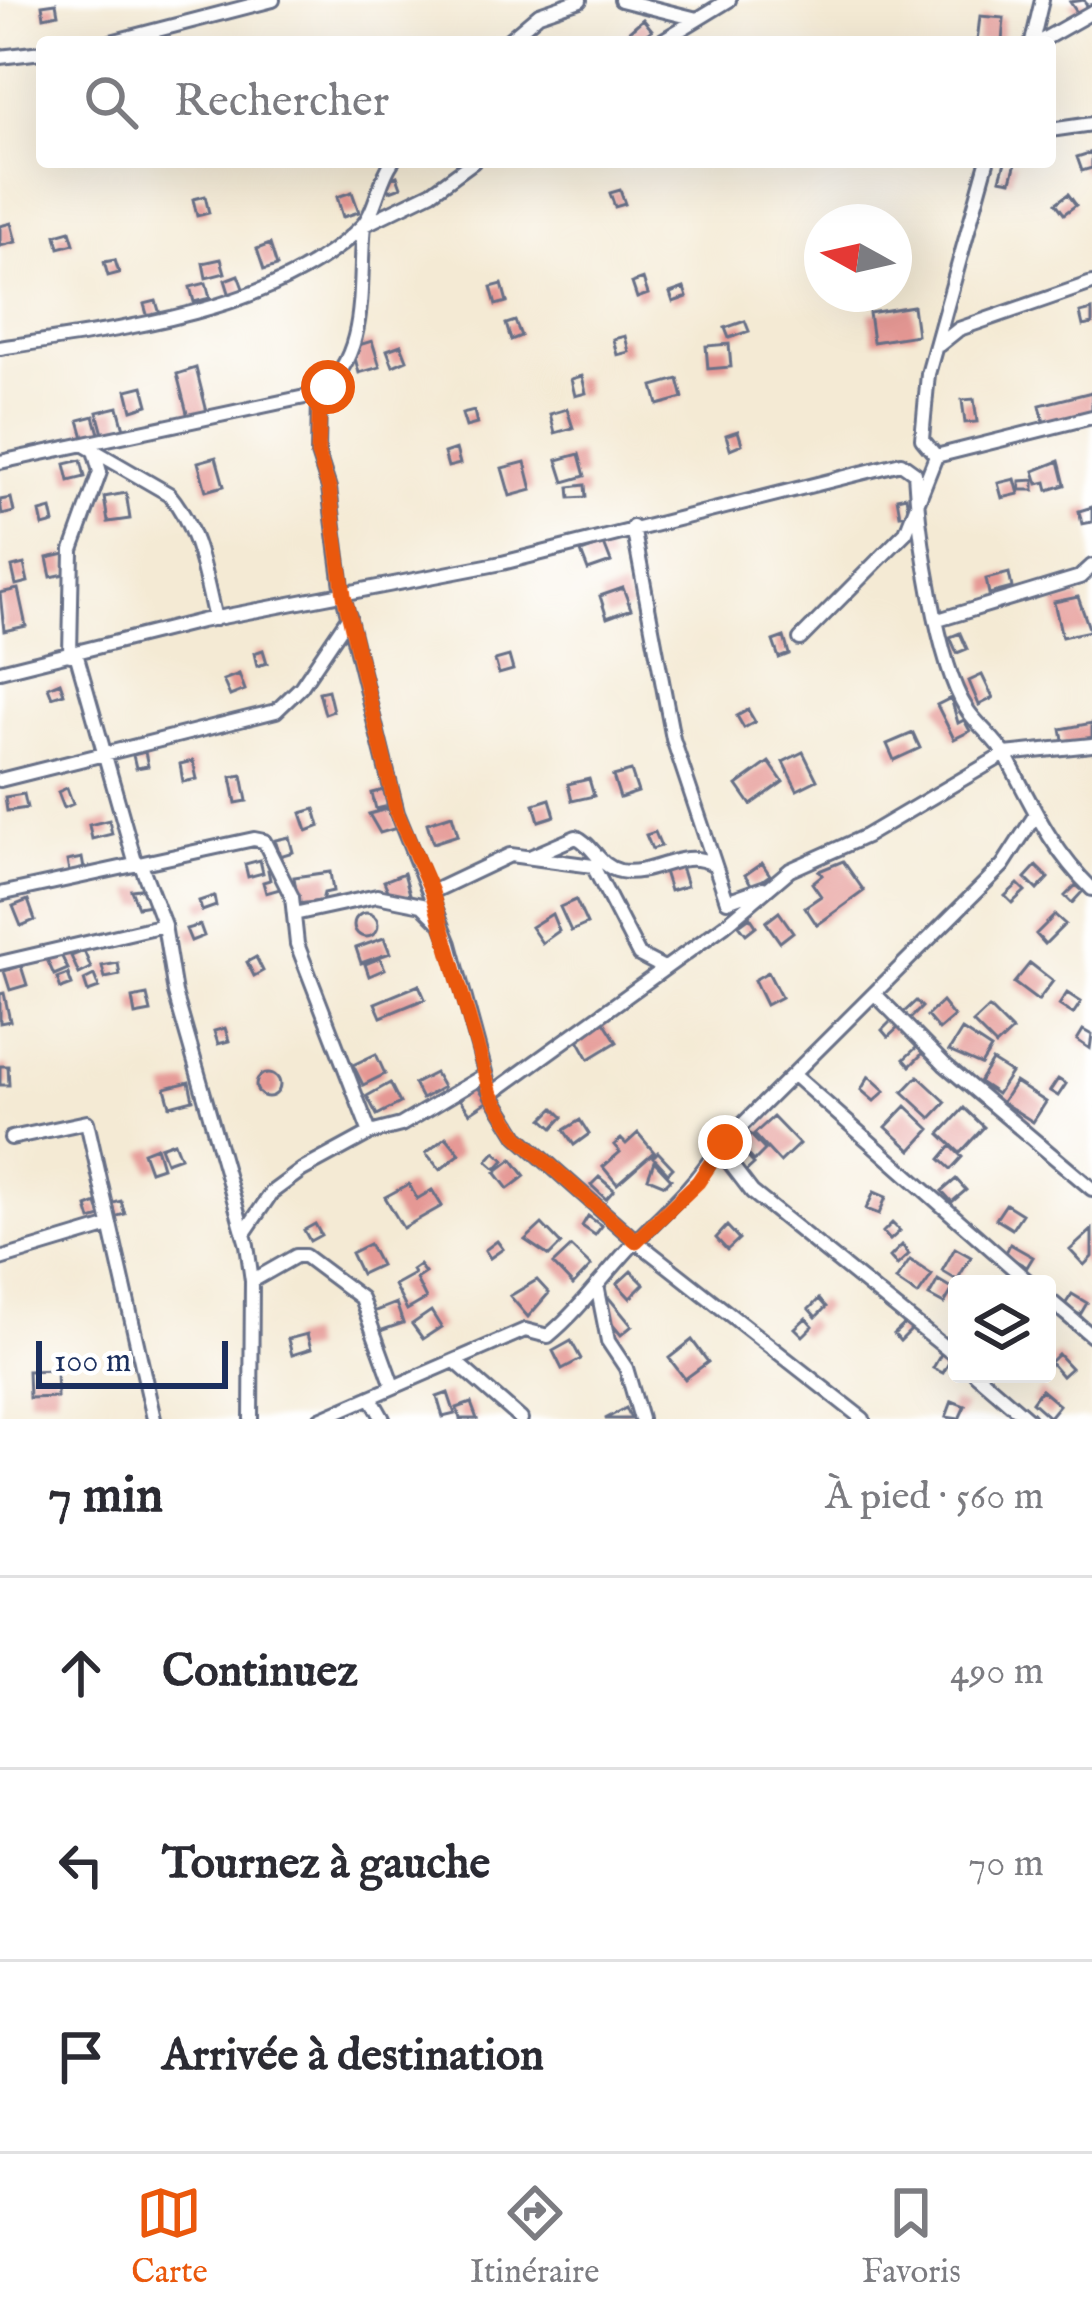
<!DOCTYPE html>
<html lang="fr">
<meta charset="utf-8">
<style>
:root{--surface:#fff;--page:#f7f7f7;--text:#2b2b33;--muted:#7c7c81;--line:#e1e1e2;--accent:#ea580c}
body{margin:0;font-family:"IM FELL English",serif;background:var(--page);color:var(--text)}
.controls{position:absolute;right:36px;bottom:36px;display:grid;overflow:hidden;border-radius:12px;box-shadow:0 12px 48px #0002}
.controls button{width:108px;height:108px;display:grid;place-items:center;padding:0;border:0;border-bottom:3px solid var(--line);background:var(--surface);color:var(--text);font:60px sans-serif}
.compass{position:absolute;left:804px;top:204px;width:108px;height:108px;border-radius:50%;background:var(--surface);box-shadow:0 12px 48px #0002;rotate:278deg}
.scale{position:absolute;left:36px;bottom:30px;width:192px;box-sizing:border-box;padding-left:12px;border:6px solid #1b2f5e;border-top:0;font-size:33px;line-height:42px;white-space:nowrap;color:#1b2f5e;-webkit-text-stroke:9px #fff;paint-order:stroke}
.stop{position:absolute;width:36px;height:36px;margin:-27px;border:9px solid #ea580c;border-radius:50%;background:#fff}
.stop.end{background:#ea580c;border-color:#fff;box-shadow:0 3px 12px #0008}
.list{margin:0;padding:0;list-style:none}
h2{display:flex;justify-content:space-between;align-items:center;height:156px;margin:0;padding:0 48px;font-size:51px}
h2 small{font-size:39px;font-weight:400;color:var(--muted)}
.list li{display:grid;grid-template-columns:78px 1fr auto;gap:36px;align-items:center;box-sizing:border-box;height:192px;padding:0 48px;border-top:3px solid var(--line)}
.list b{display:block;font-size:45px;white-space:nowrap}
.list em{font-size:39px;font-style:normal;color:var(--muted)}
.icon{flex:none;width:66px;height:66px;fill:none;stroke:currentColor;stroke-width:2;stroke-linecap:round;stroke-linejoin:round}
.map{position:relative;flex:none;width:1092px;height:1419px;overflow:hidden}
.search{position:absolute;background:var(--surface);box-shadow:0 12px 48px #0002;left:36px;right:36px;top:36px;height:132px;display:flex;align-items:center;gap:30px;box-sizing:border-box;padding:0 42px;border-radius:12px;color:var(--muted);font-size:45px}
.sheet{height:732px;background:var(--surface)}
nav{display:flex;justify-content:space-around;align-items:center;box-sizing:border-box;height:168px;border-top:3px solid var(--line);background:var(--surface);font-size:33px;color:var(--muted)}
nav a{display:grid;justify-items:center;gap:6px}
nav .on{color:var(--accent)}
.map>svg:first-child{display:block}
.building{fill:#e59894}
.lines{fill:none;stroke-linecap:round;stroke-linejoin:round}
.street-casing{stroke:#677087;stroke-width:18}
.street{stroke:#fff;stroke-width:12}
.route{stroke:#ea580c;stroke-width:15}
</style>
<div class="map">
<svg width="1092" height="1419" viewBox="0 0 1092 1419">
<rect width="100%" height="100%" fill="#fff"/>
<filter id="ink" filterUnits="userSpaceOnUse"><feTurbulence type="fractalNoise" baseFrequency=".00833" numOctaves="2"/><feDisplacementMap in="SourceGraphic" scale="24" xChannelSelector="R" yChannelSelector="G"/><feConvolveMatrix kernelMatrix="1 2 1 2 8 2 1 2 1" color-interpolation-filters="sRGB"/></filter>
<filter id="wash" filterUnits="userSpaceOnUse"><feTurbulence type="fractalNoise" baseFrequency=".004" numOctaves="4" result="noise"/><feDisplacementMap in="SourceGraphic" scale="48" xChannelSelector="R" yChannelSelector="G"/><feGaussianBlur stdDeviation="2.7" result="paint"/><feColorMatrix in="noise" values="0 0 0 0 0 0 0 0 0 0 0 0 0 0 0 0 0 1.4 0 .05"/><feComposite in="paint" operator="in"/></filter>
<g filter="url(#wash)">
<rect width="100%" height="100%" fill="#f4ead4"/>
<g id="blocks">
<path class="building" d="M1084 0 1088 7 1078 14 1070 2Z
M56 3 58 14 44 17 42 5Z
M980 16 1004 18 1002 42H977Z
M643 19 652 30 637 42 628 32Z
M1092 152V168L1082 171 1077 157Z
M1005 162H1016L1011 181 1000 179Z
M397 176 401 187 390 191 386 180Z
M620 190 625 204 615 207 610 193Z
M352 192 359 212 343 217 337 197Z
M1068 194 1076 205 1064 214 1056 203Z
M205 196 209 213 197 216 193 199Z
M11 223 16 242 0 246V226Z
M70 231 74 244 59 248 56 235Z
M270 244 277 266 264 270 257 249Z
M221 259 225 273 206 278 203 263Z
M115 260 119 273 108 276 104 262Z
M238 275 244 291 230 296 225 280Z
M643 279 648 294 637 298 632 283Z
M206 283 210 298 194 302 190 287Z
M502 284 507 302 496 305 491 287Z
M684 288 687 297 673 302 670 293Z
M156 301 160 314 148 318 144 304Z
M913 306 917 335 873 342 869 313Z
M1092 310V324L1083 326 1080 313Z
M515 321 521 336 511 340 506 324Z
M745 321 749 331 729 338 725 328Z
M625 336 629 352 617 355 613 339Z
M372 341 380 367 359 373 352 347Z
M729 344 731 367 708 369 706 346Z
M401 345 407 360 393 366 387 350Z
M196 368 207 412 188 417 177 374Z
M582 376 586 393 575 396 571 379Z
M678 379 683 398 658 405 653 386Z
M143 386 148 405 132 410 127 390Z
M1092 392V412L1044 423 1040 405Z
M974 399 977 422 965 423 962 400Z
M118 407 124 429 103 434 97 412Z
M567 409 573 428 555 433 550 414Z
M474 411 477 424 466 427 462 414Z
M94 416 100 437 85 441 79 420Z
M738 431 742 444 730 449 726 435Z
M456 449 460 464 448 467 444 453Z
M579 454 585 476 564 482 557 460Z
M216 457 224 486 206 491 198 462Z
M81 460 85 477 69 481 65 464Z
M1059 461 1065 485 1048 490 1046 482 1038 484 1034 471Z
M525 462 532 490 510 496 502 468Z
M1015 479 1019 494 1002 498 998 483Z
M1034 480V490H1020V481Z
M585 485 586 497 570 498 569 487Z
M126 493 130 519 108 522 104 497Z
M906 496 909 514 900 515 897 498Z
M11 498 14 512 2 515 0 500Z
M1092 507V522L1082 524 1079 511Z
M51 509 54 523 43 526 40 512Z
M604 544 611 562 588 570 581 552Z
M65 554 69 573 51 577 47 558Z
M24 564 28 582 16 585 12 567Z
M1009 573 1012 588 989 594 986 579Z
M623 588 631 609 607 618 600 596Z
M18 589 26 626 4 631 0 593Z
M1078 597 1090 631 1062 637 1054 602Z
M960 633 967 649 957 653 950 637Z
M784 637 789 654 779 658 773 641Z
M263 650 267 663 257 666 254 653Z
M509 656 513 670 499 674 495 660Z
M239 674 245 690 230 696 223 680Z
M982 675 993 698 979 705 969 681Z
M60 682 64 693 52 697 48 687Z
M328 690 333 711 325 714 319 692Z
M951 698 958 723 964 720 970 731 954 739 937 705Z
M748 710 755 722 744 728 737 716Z
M1092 723V741L1064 746 1061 729Z
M913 733 920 748 894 760 887 744Z
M145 752 148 766 136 768 133 755Z
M803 752 817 780 797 790 783 762Z
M193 761 197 779 183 782 180 764Z
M769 762 783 782 751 805 737 785Z
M631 771 638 792 620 798 613 776Z
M242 775 247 801 236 803 231 777Z
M589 779 594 796 572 801 568 784Z
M67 788 73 804 64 808 58 792Z
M388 789 393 805 376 809 372 793Z
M24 794 27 808 7 811 5 797Z
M550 799 555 816 539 821 534 804Z
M391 808 397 828 380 833 369 814Z
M315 809 320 826 307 831 301 813Z
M452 815 458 835 433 843 427 823Z
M109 820 112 834 92 839 89 825Z
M655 832 661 846 652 849 646 835Z
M289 837 293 852 280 856 275 840Z
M82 858 84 869 69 872 67 861Z
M260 860 263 873 248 877 245 864Z
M843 861 864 891 817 925 805 907 821 896 812 883 822 875 819 871Z
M680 863 687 886 670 891 663 868Z
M762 863 770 875 753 887 745 875Z
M1036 866 1048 878 1037 890 1025 878Z
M274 868 280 889 266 893 263 882 270 880 268 870Z
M330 872 333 891 324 893 322 901 298 904 294 877Z
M404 873 410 894 392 900 384 881Z
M1018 884 1025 891 1012 903 1005 896Z
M1076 885 1083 891 1072 903 1065 896Z
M148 888 150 905 138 907 131 890Z
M214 896 216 906 202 911 199 901Z
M28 900 35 920 21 926 13 906Z
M576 900 587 924 571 931 560 907Z
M779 912 793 932 780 942 766 922Z
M354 925a12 12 0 1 1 24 0a12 12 0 1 1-24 0Z
M552 914 559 931 542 943 531 927Z
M1055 915 1065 924 1045 944 1036 934Z
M750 917 756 926 746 934 739 925Z
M200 925 204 936 191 941 186 929Z
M384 938 390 953 361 963 356 948Z
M59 951 68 969 54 975 46 957Z
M84 951 91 968 79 974 71 956Z
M256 957 263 971 254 976 247 962Z
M380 958 385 969 369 976 365 964Z
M118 963 120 975 105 978 102 966Z
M1030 963 1053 981 1038 1001 1014 983Z
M21 966 27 985 10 990 4 971Z
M768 972 781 997 766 1005 754 980Z
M68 974 72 985 61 989 57 978Z
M94 975 99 988 88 992 84 980Z
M419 985 425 999 381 1017 375 1003Z
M4 993 10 1021 0 1023V994Z
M1067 993 1081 1002 1073 1014 1059 1005Z
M147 995 151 1012 135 1015 132 998Z
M916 1001 922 1007 908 1021 902 1014Z
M942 1002 954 1017 939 1030 927 1016Z
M989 1008 1012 1031 996 1046 973 1023Z
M603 1020 617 1042 589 1059 576 1036Z
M892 1020 899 1027 888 1037 882 1030Z
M225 1028 229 1041 218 1044 214 1031Z
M962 1030 991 1049 981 1065 949 1051Z
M1083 1030 1092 1035 1090 1049 1077 1040Z
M917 1047 923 1053 910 1066 904 1059Z
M376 1054 385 1074 363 1085 353 1065Z
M992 1061 1011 1073 997 1094 979 1082Z
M0 1066H8L9 1085H0Z
M435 1073 443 1087 422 1099 414 1084Z
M256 1085a12 12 0 1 1 24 0a12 12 0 1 1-24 0Z
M869 1076 885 1091 874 1101 861 1090Z
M918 1076 946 1102 931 1118 903 1092Z
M1058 1079 1066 1084 1058 1096 1050 1091Z
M189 1082 193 1100 170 1106 165 1088Z
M1015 1082 1046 1102 1033 1122 1002 1102Z
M390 1083 400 1103 377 1115 367 1096Z
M475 1083 488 1101 470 1113 457 1096Z
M906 1106 930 1129 911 1150 886 1127Z
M554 1108 563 1117 553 1128 543 1119Z
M964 1108 984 1127 960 1153 940 1134Z
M773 1117 799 1144 780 1162 754 1134Z
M580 1120 589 1134 574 1145 564 1130Z
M747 1131 765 1150 754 1161 736 1141Z
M638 1133 654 1152 617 1184 603 1167 620 1152 614 1145 621 1139 626 1144Z
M446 1137 460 1154 440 1170 426 1153Z
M174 1142 180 1157 166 1162 160 1147Z
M951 1146 962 1157 951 1169 940 1159Z
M156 1147 162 1167 150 1171 143 1152Z
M495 1152 504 1160 496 1169 487 1161Z
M658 1152 673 1168 668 1173 653 1157Z
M743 1152 754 1164 743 1174 732 1162Z
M512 1159 525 1176 508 1189 495 1172Z
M654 1161 671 1179 665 1185 648 1178Z
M599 1177 614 1190 606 1199 591 1185Z
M956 1179 966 1190 952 1202 942 1191Z
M409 1184 417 1199 432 1190 442 1206 403 1228 385 1197Z
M874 1192 886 1197 879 1214 866 1209Z
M121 1201 125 1214 114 1217 110 1204Z
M97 1203 101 1217 91 1220 87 1207Z
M1006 1204 1022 1214 1012 1229 996 1219Z
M588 1216 602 1226 595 1235 582 1226Z
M892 1223 900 1231 890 1240 883 1232Z
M315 1224 321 1235 310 1241 304 1230Z
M542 1224 561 1244 549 1256 525 1240Z
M727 1226 739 1239 727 1250 716 1238Z
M1092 1230V1257L1084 1265 1070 1250Z
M497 1241 503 1249 490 1258 485 1250Z
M369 1244 380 1265 361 1274 351 1253Z
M1010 1244 1033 1257 1027 1267 1005 1255Z
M902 1245 909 1254 897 1265 890 1257Z
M571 1247 591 1266 573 1285 553 1264Z
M955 1248 971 1257 957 1280 942 1271Z
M910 1260 932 1275 918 1295 896 1280Z
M419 1265 425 1273 416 1279 426 1299 407 1310 394 1285 414 1274 412 1270Z
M631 1271 644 1284 630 1298 617 1284Z
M537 1280 549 1293 528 1317 510 1296Z
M938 1280 953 1289 944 1304 929 1296Z
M1072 1294 1087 1303 1080 1315 1064 1306Z
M609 1298 632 1326 621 1335 598 1307Z
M819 1299 826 1307 816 1317 809 1309Z
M396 1303 403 1323 377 1332 370 1313Z
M431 1311 441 1327 423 1339 412 1324Z
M806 1318 813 1326 803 1336 795 1328Z
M907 1322 912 1329 900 1341 894 1334Z
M307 1334 311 1349 292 1355 288 1339Z
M692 1340 708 1362 685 1379 669 1358Z
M571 1341 581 1359 562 1369 553 1351Z
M941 1354 951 1359 943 1373 933 1368Z
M1058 1354 1071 1368 1062 1376 1050 1362Z
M56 1370 57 1397 29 1398 28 1371Z
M1041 1390 1059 1405 1049 1417 1032 1402Z
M448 1393 455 1414 443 1417 437 1397Z
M952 1401 965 1406 959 1419 946 1417Z
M471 1403 477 1419H460L457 1408Z
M626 1408 631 1419H605Z"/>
</g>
</g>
<g filter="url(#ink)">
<use href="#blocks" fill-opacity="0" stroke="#677087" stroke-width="3"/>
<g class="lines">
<defs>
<path id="street" d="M621 0 697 19
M111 42 273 0
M506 42 539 14 580 0
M660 42 729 0
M1032 42 1042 0
M1039 42 1092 12
M0 57 42 52
M1050 130 1092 124
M473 162 432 192 364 225C358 283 371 354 319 394L318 454 329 488 343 595 397 813 450 944 491 1094 517 1136 636 1241 863 1419
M939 345 959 329 1092 283
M0 348C116 329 273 314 361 227 376 212 379 180 392 162
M86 446 169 494C199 530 204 574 215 619
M936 456 1092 417
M0 462 319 394
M633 527 673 739 727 901 763 888
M938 620 1080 577 1092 566
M800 639 906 532 936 456 922 439 928 374 987 162
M76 653 136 865
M70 655 72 550 100 472 95 454
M0 671 201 621 502 563 901 463 915 473C918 528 937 663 966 708 977 726 996 738 1007 758 1033 807 1051 849 1092 889
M0 780 276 711 301 687 349 616
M532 856 576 837C594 845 598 866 620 871 654 877 681 847 713 864
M141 865 164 925 175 993 247 1245 252 1281 251 1419
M432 892 510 855 593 866 639 955 664 968
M0 894 254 839 264 841 292 897 297 944 370 1133
M294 914 377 896 422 905 438 921
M0 963 164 925
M875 994 944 1064 1092 1189
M795 1076 1031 1284
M491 1094 725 925 790 870 866 836 1005 754 1092 745
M11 1138 87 1122 154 1419
M725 1142 726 1158 752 1192 957 1357
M245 1232 272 1192 302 1170 370 1133 401 1125 485 1075
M0 1259 110 1226
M252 1281 296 1256H305L361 1298 393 1386
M597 1285 608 1341 626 1368 641 1419
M1047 1298 1092 1336
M457 1363 521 1419
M976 1374 1028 1419
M371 1398 383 1419
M320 1419 525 1330 548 1336C582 1308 606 1272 637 1240 666 1210 694 1186 717 1150L1003 865 1034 817"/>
</defs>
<use href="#street" class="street-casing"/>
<use href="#street" class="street"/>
</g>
</g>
<g class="lines" filter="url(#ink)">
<path class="route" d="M328 387 320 394 318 454 329 488 344 595 397 813 432 892 491 1094 517 1136 636 1241 698 1182 725 1142"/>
</g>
</svg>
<div class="controls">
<button><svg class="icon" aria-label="layers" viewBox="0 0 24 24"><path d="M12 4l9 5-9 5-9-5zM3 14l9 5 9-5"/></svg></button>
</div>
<svg class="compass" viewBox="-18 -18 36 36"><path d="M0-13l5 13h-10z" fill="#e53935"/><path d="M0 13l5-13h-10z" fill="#7c7c81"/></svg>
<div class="scale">100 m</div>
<div class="stop" style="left:328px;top:387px"></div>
<div class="stop end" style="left:725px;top:1142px"></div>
<div class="search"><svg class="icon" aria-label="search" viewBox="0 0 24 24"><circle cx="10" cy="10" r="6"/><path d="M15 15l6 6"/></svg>Rechercher</div>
</div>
<section class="sheet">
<h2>7 min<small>À pied · 560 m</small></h2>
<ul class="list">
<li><svg class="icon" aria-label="ahead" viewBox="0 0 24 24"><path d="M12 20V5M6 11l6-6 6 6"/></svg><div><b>Continuez</b></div><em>490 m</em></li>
<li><svg class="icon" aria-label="left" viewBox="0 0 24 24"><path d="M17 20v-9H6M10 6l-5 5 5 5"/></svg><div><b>Tournez à gauche</b></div><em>70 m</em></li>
<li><svg class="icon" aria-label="arrive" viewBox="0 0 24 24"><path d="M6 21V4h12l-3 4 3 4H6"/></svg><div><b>Arrivée à destination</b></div></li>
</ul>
</section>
<nav>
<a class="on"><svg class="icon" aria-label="map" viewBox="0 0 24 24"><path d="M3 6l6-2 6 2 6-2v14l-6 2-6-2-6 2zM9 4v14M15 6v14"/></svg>Carte</a>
<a><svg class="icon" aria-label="directions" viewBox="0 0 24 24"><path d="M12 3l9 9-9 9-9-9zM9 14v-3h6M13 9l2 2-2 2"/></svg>Itinéraire</a>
<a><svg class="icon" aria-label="saved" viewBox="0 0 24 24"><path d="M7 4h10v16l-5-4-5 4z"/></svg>Favoris</a>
</nav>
